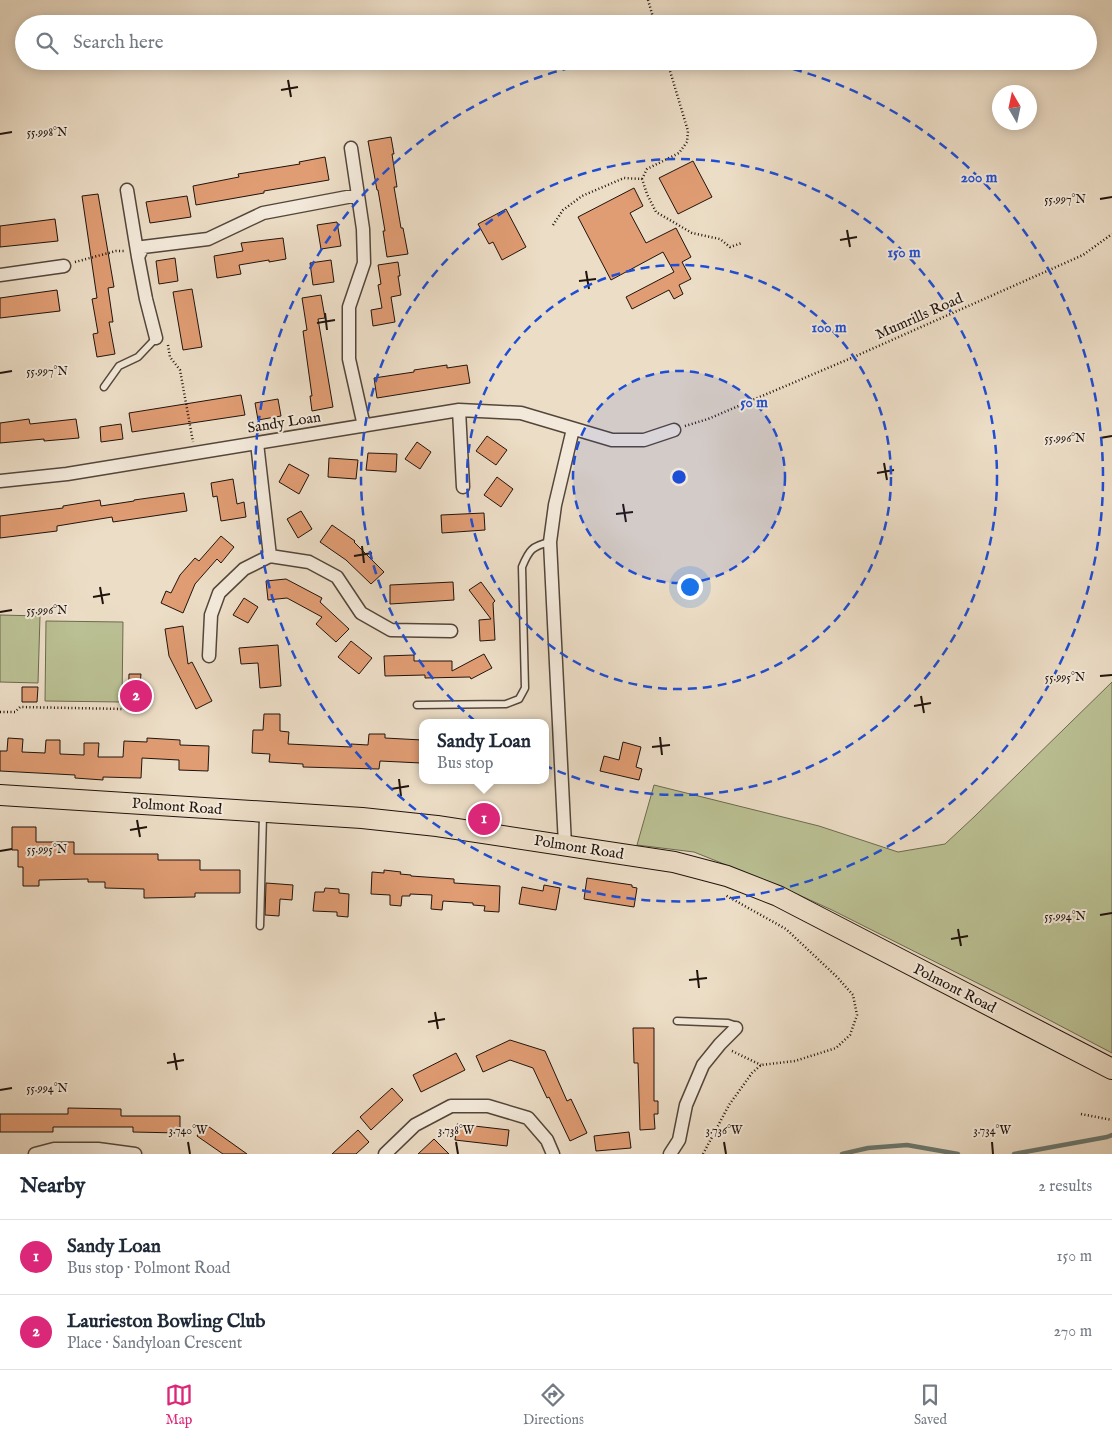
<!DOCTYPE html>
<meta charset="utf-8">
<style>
:root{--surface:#fff;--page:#f6f6f7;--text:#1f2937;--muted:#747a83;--line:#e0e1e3;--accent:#db2777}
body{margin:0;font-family:"IM FELL English",serif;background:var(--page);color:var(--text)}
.compass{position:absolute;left:992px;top:85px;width:45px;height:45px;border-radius:50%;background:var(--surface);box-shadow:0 2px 12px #0003;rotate:351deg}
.you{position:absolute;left:689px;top:586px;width:18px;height:18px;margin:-12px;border:4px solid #fff;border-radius:50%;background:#1a73e8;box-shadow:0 0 0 8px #1a73e833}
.badge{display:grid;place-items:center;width:32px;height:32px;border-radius:50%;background:var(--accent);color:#fff;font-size:16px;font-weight:700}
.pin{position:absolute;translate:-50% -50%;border:2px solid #fff;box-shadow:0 1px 5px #0006}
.popup{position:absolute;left:419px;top:719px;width:130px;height:65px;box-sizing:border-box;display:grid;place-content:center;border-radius:10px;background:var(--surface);filter:drop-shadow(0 1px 4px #0005);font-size:16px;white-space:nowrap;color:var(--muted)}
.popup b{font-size:19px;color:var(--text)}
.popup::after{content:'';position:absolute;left:50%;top:100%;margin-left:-10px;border:10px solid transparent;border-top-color:var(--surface)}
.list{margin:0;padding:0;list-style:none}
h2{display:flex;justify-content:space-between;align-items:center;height:65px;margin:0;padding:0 20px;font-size:21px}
h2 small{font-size:16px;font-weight:400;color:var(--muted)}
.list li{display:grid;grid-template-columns:32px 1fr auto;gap:15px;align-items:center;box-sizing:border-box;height:75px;padding:0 20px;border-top:1px solid var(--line)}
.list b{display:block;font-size:19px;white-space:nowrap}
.list p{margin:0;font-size:16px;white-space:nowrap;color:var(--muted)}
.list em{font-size:16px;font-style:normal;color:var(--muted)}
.icon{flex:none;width:28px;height:28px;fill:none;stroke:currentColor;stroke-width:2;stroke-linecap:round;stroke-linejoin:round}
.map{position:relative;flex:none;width:1112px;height:1154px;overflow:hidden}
.search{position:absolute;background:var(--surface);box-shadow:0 2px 12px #0003;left:15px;right:15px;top:15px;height:55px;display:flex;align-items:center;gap:12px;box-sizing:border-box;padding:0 18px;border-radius:28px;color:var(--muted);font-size:19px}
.sheet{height:215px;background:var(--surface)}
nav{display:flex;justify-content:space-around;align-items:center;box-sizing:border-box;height:70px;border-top:1px solid var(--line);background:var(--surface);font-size:14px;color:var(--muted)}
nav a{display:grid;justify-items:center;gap:2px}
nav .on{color:var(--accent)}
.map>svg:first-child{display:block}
.green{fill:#bac093;stroke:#6d6a50}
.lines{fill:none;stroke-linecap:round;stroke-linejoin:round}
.stream{stroke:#697871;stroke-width:4.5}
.building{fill:#e09c73;stroke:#20130c}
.lane-casing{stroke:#53463a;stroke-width:9}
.street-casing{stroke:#53463a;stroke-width:15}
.primary-casing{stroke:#20130c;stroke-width:22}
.path{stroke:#20130c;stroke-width:2.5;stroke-dasharray:1 2.5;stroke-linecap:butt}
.lane{stroke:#f3e9da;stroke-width:6}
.street{stroke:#f3e9da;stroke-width:12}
.primary{stroke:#ecddc6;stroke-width:20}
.ticks{fill:none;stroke:#20130c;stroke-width:2}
.ring{fill:none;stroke:#1d4ed8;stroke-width:2.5;stroke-dasharray:9 6}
.labels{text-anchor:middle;stroke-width:4;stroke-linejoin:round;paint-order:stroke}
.street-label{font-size:15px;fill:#20130c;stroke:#f3e9da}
.ticks-label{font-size:12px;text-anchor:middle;fill:#20130c;stroke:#f3e9da;stroke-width:4;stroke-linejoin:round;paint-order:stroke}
.centre{fill:#1d4ed8;stroke:#f3e9da;stroke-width:2.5}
.ring-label{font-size:15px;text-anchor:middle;font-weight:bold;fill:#1d4ed8;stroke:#f3e9da;stroke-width:4;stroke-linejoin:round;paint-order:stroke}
</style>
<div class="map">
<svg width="1112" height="1154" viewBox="0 0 1112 1154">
<rect width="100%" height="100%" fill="#ecddc6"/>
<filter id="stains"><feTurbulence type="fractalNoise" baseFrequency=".004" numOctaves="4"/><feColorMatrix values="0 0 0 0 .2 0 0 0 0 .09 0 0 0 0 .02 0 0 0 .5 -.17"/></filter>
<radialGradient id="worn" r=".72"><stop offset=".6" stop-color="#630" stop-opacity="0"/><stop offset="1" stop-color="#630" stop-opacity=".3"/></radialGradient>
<path class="green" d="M0 615 40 616 38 683 0 682Z
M46 621 123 622 122 702 45 701Z
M1112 682V1053L1015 1002 832 910 786 889 694 852 637 845 654 785 819 826 898 852 945 844 975 816Z"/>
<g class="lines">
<path class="stream" d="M842 1154 868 1148 907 1145 958 1154
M1014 1154 1107 1137 1112 1135"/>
</g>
<path class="building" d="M391 137 394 154H392L397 187H394L401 228H403L408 254 387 257 383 231H385L378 190H377L368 141Z
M325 157 329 180 264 191V193L196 205 193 186 239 177 238 174 300 164 299 162Z
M693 161 712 197 678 214 659 178Z
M634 188 643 206 630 213 646 243 676 228 691 257 682 262 691 279 679 285 683 294 674 299 669 290 632 309 626 297 674 272 663 252 611 280 578 217Z
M98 194 114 287 108 288 113 322H109L115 354 97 357 93 334 98 333 92 299 97 298 82 196Z
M187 196 191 217 150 223 146 202Z
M506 209 526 247 502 260 493 242 489 244 478 224Z
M55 219 58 241 0 247V226Z
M337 222 341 246 321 249 317 225Z
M283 238 286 259 269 262V260L239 265 241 274 217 278 214 256 243 251 241 243Z
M175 258 178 281 159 284 156 261Z
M331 260 334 282 313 285 310 263Z
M398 262 400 276H398L401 295 391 297 395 322 373 326 371 310 382 308 378 285 381 284 378 265Z
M192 289 202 347 183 350 173 292Z
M57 290 60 311 0 318V298Z
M321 295 325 318 318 319 333 407 312 411 310 396H312L303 331 307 330 302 298Z
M447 365V368L467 365 470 383 377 398 374 378 414 372V370Z
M241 395 245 415 132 432 129 413Z
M278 399 281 416 258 420 255 403Z
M29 419 30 424 76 419 79 438 44 441V439L0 443V423Z
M121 424 123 439 101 442 100 427Z
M487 436 507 450 496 465 476 451Z
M417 442 431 452 420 469 405 459Z
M368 453 397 454 396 472 366 470Z
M329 458 358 460 356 479 328 477Z
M289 464 309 475 299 494 279 482Z
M497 477 513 489 501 507 484 495Z
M233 479 237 504 244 502 246 517 221 521 217 496 213 497 211 483Z
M184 493 187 511 113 522 112 517 57 526V531L0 538V516L63 508V506L100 500 101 506 134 501V500Z
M301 511 312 529 298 538 287 519Z
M484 513 485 530 442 533 441 515Z
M332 525 355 541 354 542 384 572 371 584 346 560 320 542Z
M221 536 234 547 221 563 217 559 195 584 183 613 161 603 166 591 171 593 180 575 195 558 199 561Z
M286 579 322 598 320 602 349 629 336 642 316 624 322 617 287 598 268 600 266 581Z
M453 582 454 600 390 604V585Z
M481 582 495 601 493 603 495 640 480 641 479 620 491 619 469 590Z
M244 598 258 607 248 623 233 615Z
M183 626 188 664 192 662 212 701 196 709 169 656 165 629Z
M351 641 372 658 359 674 338 657Z
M278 645 281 686 260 688 258 663 241 664 239 648Z
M484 654 492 668 471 679 470 677 425 678V675L385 676 384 656 414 655V661H452V671Z
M129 674H141L140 685H145L144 707 128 706Z
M22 687H38L37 702H22Z
M264 714H280V731L289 732 288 744 351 747V744L368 745 369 734H385V738L422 740 421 763 380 761 379 769 303 767V764L269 762 270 754 252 753 253 730H263Z
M8 738 23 739 22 752 45 753 46 740H60V754L84 755V743H99L98 757H123L124 741 147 742V738L180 740V745L209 746 208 771 179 770V760L142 758 141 778 103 777V780L75 778V775L0 771V751H7Z
M623 742 641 747 636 767 642 769 639 780 600 771 604 756 619 760Z
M12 827H36V842H74V854H158V860H200V870H240V893H195V897L144 898V889L105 888V882H88V879L39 880V886H23V867H18V850H12Z
M384 870 401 872 400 874 411 875V876L454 879V883L500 886 499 912 484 911 485 906 473 905V903L443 901 442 910 431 909 432 895 410 894V896H402L401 906 390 905V895L371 894 372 872 384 873Z
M587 878 632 885V887L637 888 634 907 584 899Z
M266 883 293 885 292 900 280 899 279 916 265 915Z
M544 885 560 888 556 910 519 904 522 887 543 891Z
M325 888 339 889V893L349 894 348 917 337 916V912L313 911 315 892H324Z
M633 1028H654V1101H658V1114H654L655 1129 640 1130 638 1063H634Z
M510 1040 545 1051 567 1101 571 1099 587 1133 570 1141 549 1097 547 1098 533 1068 510 1060 483 1072 476 1056Z
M456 1053 465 1070 421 1092 413 1075Z
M392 1088 403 1100 371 1130 360 1117Z
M68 1108 121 1109V1116H180V1133L133 1132V1127H53V1132H0V1114H68Z
M205 1124 247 1154H223L197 1136Z
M457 1124 509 1130 507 1146 455 1140Z
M358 1130 369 1142 356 1154H332Z
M629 1132 631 1148 596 1151 594 1136Z
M434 1139 449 1154H418Z"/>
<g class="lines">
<defs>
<path id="lane" d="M104 387 119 366 138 357 156 338
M417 705 506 704 519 699 525 688 522 567C529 550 532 546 550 542
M260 926 263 815
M677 1021 728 1023 734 1025 736 1028"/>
<path id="street" d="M351 148 363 229 364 263 349 307V359L364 426
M127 190 138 257
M0 275 64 266
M156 338 146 299 138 257 143 247 208 239 263 213 358 195
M459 410 463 487
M257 443 270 556
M0 481 67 474 459 410 521 413 612 440H644L674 430
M209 656 211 615 219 593 244 569 270 556 309 562 337 577 361 613 391 630 451 631
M565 845 550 542 555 505 573 429
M35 1154 54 1149H98L135 1154
M385 1154 415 1125 451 1106H488L528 1118 547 1140 553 1154
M670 1154 679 1140 686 1105 703 1065 720 1044 736 1028"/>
<path id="primary" d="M0 795 362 818 437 826 674 862 727 876 778 896 1112 1069"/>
</defs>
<use href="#lane" class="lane-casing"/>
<use href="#street" class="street-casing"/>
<use href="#primary" class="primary-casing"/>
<path class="path" d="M648 0 655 24
M642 179 647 169 679 153 687 142 688 131 667 61
M553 225 563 210 582 196 624 178 642 179 647 194 656 212 692 233 720 239 730 247 742 243
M75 262 116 251H125
M168 345 170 357 180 370 193 442
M685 426 708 419 856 356 1083 255 1112 234
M0 712H15L20 707 124 709
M732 1051 761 1065
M1081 1114 1112 1120
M703 1154 729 1105 752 1073 761 1065 795 1061 836 1048 850 1035 857 1015 853 995 837 977 786 929 725 895"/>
<use href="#lane" class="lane"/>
<use href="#street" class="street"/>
<use href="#primary" class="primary"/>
</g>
<path class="ticks" d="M288 80 291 97M281 90 298 87M0 134 12 132M1100 199 1112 197M847 230 850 247M840 240 857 237M586 271 589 289M579 281 596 279M325 313 327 330M317 323 335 320M0 373 12 371M1100 438 1112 436M884 463 887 480M877 473 894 470M623 504 626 522M616 514 633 512M362 546 364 563M354 556 372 553M100 587 103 604M93 597 110 594M0 612 12 610M1100 676 1112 675M921 696 924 713M914 706 931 703M660 737 662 755M652 747 670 745M399 779 401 796M391 789 409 786M137 820 140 837M130 830 147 827M0 851 12 849M1100 915 1112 913M958 929 961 946M951 939 968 936M697 970 699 988M689 980 707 978M435 1012 438 1029M428 1022 445 1019M174 1053 177 1070M167 1063 184 1060M0 1090 12 1088M188 1142 190 1154M456 1142 458 1154M724 1142 726 1154M992 1142 993 1154"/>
<circle cx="679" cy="477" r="106" fill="#1d4ed8" fill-opacity=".12"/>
<g class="ring">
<circle cx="679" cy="477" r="106"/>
<circle cx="679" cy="477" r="212"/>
<circle cx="679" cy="477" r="318"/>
<path d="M764 62A424 424 0 1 1 594 62"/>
</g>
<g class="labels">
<g class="street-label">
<text transform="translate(919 316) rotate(-24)" y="5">Mumrills Road</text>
<text transform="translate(284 422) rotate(-9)" y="5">Sandy Loan</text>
<text transform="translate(177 806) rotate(4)" y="5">Polmont Road</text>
<text transform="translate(579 847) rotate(9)" y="5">Polmont Road</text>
<text transform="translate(955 988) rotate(27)" y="5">Polmont Road</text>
</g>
</g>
<g class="ticks-label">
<text x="47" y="136">55.998°N</text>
<text x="1065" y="203">55.997°N</text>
<text x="47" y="375">55.997°N</text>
<text x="1065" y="442">55.996°N</text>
<text x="47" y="614">55.996°N</text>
<text x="1065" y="681">55.995°N</text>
<text x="47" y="853">55.995°N</text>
<text x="1065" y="920">55.994°N</text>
<text x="47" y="1092">55.994°N</text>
<text x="188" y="1134">3.740°W</text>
<text x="456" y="1134">3.738°W</text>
<text x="724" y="1134">3.736°W</text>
<text x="992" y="1134">3.734°W</text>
</g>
<circle cx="679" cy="477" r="8" class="centre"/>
<g class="ring-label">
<text x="979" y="182">200 m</text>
<text x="904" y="257">150 m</text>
<text x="829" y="332">100 m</text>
<text x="754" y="407">50 m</text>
</g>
<rect width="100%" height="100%" filter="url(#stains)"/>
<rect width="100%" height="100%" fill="url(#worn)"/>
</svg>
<svg class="compass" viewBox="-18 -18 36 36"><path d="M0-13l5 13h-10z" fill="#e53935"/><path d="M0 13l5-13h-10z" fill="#747a83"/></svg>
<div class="you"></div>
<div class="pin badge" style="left:484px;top:819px">1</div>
<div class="popup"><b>Sandy Loan</b>Bus stop</div>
<div class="pin badge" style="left:136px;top:696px">2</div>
<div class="search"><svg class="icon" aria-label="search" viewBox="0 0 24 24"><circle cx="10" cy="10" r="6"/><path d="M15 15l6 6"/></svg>Search here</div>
</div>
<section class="sheet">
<h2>Nearby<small>2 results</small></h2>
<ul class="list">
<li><span class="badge">1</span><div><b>Sandy Loan</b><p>Bus stop · Polmont Road</p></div><em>150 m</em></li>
<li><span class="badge">2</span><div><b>Laurieston Bowling Club</b><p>Place · Sandyloan Crescent</p></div><em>270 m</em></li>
</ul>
</section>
<nav>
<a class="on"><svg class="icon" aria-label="map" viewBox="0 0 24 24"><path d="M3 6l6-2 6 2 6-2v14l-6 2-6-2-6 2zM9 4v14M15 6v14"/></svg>Map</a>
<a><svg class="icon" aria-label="directions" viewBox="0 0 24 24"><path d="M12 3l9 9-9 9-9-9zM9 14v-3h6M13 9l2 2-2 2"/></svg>Directions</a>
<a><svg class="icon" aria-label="saved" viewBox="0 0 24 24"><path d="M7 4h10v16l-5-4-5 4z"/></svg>Saved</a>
</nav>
